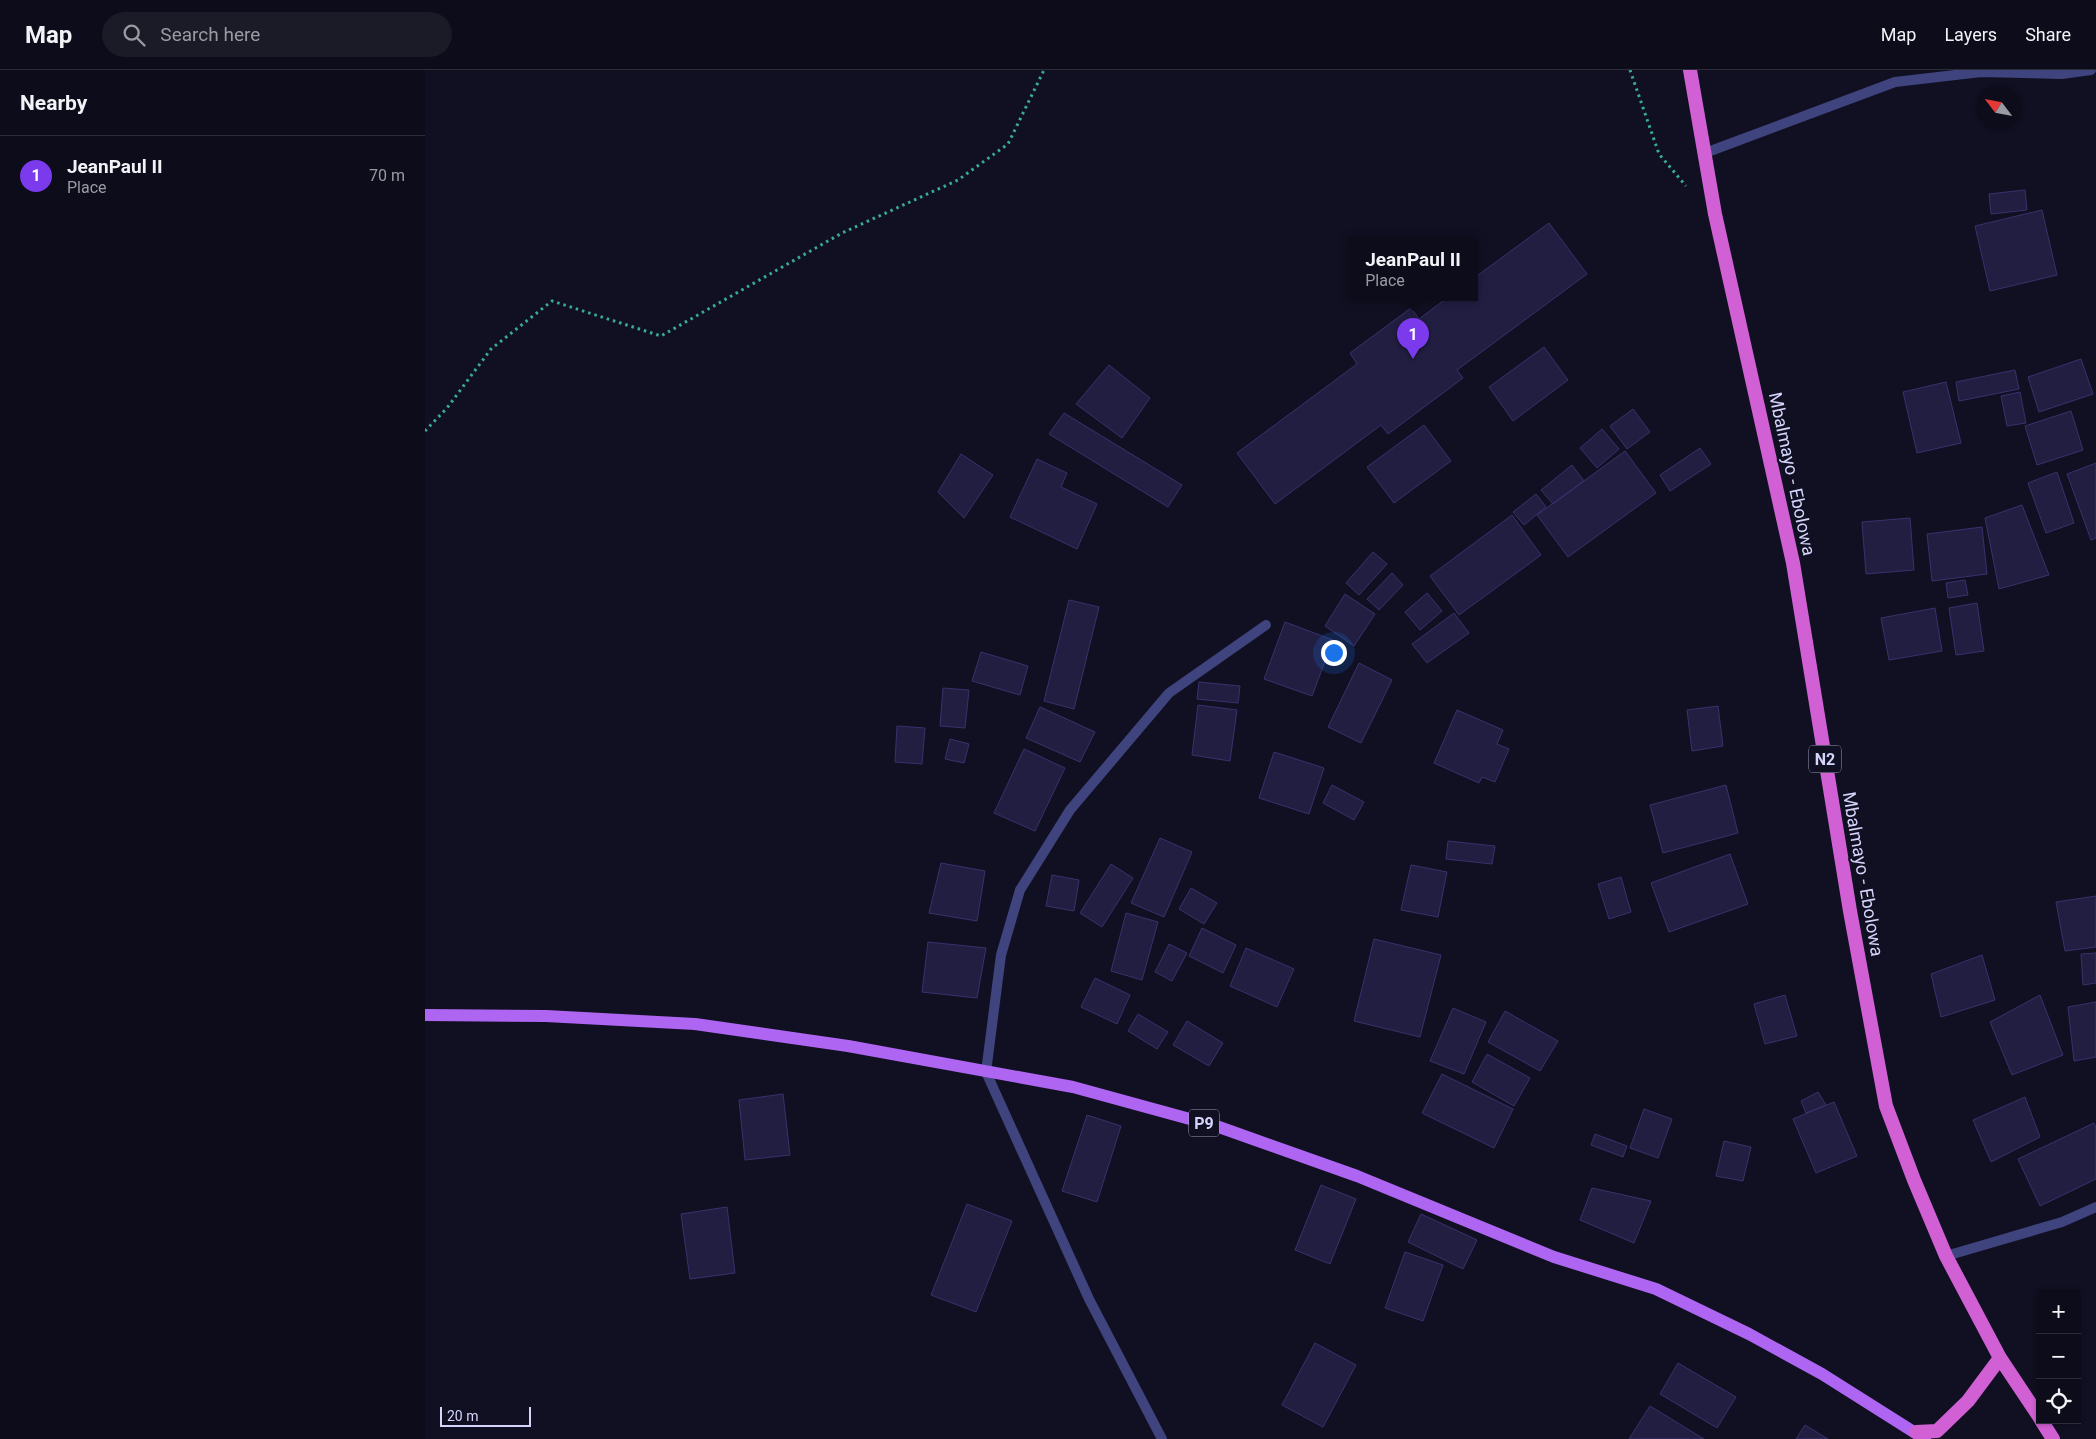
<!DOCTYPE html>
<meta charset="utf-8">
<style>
:root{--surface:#0d0c1a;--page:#1b1a27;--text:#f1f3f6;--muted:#9a9ba2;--line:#2d2c39;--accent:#7c3aed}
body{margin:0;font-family:Roboto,sans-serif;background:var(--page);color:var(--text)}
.controls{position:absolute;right:15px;bottom:15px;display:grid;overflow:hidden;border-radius:0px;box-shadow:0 1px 4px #0004}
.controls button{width:45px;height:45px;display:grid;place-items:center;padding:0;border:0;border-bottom:1px solid var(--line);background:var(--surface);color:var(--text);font:25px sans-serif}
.compass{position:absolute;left:1551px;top:15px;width:45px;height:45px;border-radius:50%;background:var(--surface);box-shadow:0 1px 4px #0004;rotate:302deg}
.scale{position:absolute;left:15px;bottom:12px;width:91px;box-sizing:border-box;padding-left:5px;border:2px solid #d5d5fc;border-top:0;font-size:14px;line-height:18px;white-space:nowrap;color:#d5d5fc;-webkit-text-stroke:4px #111023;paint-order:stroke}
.you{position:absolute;left:908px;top:582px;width:18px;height:18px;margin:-12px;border:4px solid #fff;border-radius:50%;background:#1a73e8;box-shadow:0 0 0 8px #1a73e833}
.badge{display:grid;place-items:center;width:32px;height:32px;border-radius:50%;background:var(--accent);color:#fff;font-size:16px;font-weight:700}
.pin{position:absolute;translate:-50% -41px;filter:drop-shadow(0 1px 2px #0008)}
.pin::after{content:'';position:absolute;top:26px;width:18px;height:15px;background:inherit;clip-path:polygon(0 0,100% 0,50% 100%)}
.popup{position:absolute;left:923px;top:166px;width:130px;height:65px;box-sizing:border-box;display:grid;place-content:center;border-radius:0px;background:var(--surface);filter:drop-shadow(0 1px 4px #0005);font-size:16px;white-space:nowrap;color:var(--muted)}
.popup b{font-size:19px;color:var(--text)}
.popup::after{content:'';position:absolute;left:50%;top:100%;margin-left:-10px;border:10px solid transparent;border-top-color:var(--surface)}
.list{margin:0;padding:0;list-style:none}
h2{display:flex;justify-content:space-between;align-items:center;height:65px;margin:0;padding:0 20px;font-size:21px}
h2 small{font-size:16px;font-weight:400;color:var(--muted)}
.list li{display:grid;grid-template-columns:32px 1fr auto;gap:15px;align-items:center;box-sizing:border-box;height:80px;padding:0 20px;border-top:1px solid var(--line)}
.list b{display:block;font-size:19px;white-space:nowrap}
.list p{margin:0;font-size:16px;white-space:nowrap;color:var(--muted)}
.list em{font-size:16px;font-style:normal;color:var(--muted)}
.icon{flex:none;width:28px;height:28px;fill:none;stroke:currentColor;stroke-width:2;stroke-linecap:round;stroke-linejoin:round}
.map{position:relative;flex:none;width:1671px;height:1369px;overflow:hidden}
header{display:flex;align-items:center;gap:30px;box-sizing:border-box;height:70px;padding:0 25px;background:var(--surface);border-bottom:1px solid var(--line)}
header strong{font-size:24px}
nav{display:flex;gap:28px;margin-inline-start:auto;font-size:18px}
.search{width:350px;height:45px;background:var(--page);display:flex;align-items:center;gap:12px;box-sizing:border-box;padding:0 18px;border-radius:28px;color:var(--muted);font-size:19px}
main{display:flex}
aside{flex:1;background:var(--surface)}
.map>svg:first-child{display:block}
.building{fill:#211e42;stroke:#37326c}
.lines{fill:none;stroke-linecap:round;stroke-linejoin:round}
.path{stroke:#39ac98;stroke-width:3;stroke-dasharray:2.5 4;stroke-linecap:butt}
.minor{stroke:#3f447e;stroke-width:10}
.primary{stroke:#ae66f2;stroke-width:12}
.trunk{stroke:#d060d3;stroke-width:14}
.labels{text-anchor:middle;stroke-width:4.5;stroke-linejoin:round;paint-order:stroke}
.shield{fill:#111023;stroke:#9a9abb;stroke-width:1}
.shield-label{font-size:16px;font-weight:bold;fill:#d5d5fc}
.street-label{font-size:18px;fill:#d5d5fc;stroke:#111023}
</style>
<header>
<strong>Map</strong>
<div class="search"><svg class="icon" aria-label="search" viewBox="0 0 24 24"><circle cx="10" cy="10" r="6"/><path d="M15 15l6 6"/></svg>Search here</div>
<nav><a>Map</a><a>Layers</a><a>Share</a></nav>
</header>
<main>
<aside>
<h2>Nearby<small></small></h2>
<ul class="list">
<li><span class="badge">1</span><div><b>JeanPaul II</b><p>Place</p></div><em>70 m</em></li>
</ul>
</aside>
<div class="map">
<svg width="1671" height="1369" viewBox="0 0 1671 1369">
<rect width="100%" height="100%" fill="#111023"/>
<path class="building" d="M1600 120 1602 140 1566 144 1564 124Z
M1617 140 1632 205 1565 221 1550 156Z
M1124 153 1162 204 1032 300 1038 308 963 364 956 355 850 434 812 383 932 294 925 283 986 238 994 249 1022 228H1049V208Z
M1119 277 1143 310 1088 351 1064 317Z
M1656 289 1668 324 1614 342 1603 307Z
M684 295 725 328 697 368 651 334Z
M1590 300 1594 319 1534 331 1531 312Z
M1521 312 1536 373 1492 383 1478 322Z
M1595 322 1601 353 1582 356 1576 326Z
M1208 339 1225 362 1202 379 1185 356Z
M1646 341 1658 380 1612 395 1600 356Z
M639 343 757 415 743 437 624 364Z
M999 355 1026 391 969 433 942 397Z
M1177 359 1194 379 1172 398 1155 378Z
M1275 378 1286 394 1245 421 1235 405Z
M1200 381 1231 423 1143 487 1112 445Z
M536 384 568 405 539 448 513 422Z
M612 389 642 403 636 417 672 434 652 479 585 447Z
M1671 393V468L1666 470 1642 404Z
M1147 395 1159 411 1128 434 1116 420Z
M1632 402 1649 453 1621 463 1603 413Z
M1111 424 1121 437 1099 455 1088 442Z
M1597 435 1624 505 1574 519 1560 448Z
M1087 445 1116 485 1034 545 1005 506Z
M1485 448 1489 500 1441 504 1437 452Z
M1557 457 1562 504 1507 511 1502 464Z
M948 482 962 494 934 525 921 513Z
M967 503 978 515 954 540 942 529Z
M1540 510 1543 525 1523 528 1521 513Z
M1002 523 1017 541 995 560 980 542Z
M920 524 950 544 929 576 900 556Z
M644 530 674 537 649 639 619 631Z
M1552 533 1559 581 1531 585 1524 538Z
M1510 538 1517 581 1464 590 1456 548Z
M1029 543 1044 563 1002 593 987 574Z
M860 552 908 570 887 626 839 609Z
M556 582 603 596 595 625 547 611Z
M934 593 967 610 936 673 903 657Z
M774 612 815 616 813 633 772 629Z
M518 618 544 620 540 658 515 656Z
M773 635 812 640 805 691 767 685Z
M1293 636 1298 676 1267 681 1262 640Z
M615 637 670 662 655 692 601 668Z
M1032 640 1078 660 1072 674 1084 679 1070 712 1057 707 1054 713 1009 693Z
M472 656 500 658 497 694 470 692Z
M525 669 544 674 539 693 520 689Z
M599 679 640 698 610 761 569 743Z
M849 682 899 698 884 744 834 728Z
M907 715 939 732 929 750 898 733Z
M1301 715 1313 763 1238 783 1225 735Z
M735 768 767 782 739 847 706 833Z
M1023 771 1070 776 1067 794 1021 789Z
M1305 784 1323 834 1244 862 1226 813Z
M516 793 560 801 552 851 504 843Z
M686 794 708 808 677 857 655 843Z
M986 795 1022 802 1013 847 976 840Z
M627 805 654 810 649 841 621 836Z
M1196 807 1206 842 1184 849 1173 814Z
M766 818 792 833 779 854 754 839Z
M1671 826V877L1640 881 1631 832Z
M701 843 733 852 717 910 686 901Z
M777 858 811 875 798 903 764 886Z
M949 869 1016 885 995 967 929 951Z
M503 872 561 878 552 928 497 922Z
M744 874 762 883 747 911 730 902Z
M821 878 869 899 852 937 805 916Z
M1671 883V913L1658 915 1656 884Z
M1557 885 1570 930 1516 947 1506 904Z
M670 908 705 925 692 954 656 937Z
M1360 925 1372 966 1340 974 1329 934Z
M1615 925 1638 985 1587 1005 1565 952Z
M1671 932V987L1649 991 1643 937Z
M1028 938 1061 952 1039 1004 1005 991Z
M1080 941 1133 971 1115 1001 1063 972Z
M713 944 743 962 732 979 703 961Z
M762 951 798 973 784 996 748 975Z
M1062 984 1105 1008 1089 1036 1047 1012Z
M1017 1004 1088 1039 1069 1078 997 1043Z
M1393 1022 1401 1035 1381 1043 1376 1031Z
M358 1024 365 1085 320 1090 314 1030Z
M1600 1027 1615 1067 1566 1092 1548 1050Z
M1409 1032 1432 1086 1391 1103 1368 1049Z
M1219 1039 1247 1049 1233 1088 1205 1078Z
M662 1045 696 1056 672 1132 637 1121Z
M1669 1053 1671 1058V1109L1615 1136 1593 1089Z
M1170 1064 1202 1076 1198 1087 1166 1075Z
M1299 1071 1326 1077 1318 1111 1291 1106Z
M896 1115 931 1129 905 1194 870 1180Z
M1167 1118 1226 1131 1209 1173 1155 1150Z
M542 1134 587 1151 551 1242 506 1225Z
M302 1137 310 1203 265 1209 256 1144Z
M996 1144 1052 1170 1038 1199 983 1172Z
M980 1182 1018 1195 998 1251 960 1238Z
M890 1273 931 1295 898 1357 857 1335Z
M1253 1293 1311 1327 1292 1358 1235 1324Z
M1225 1336 1279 1369H1204Z
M1380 1355 1403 1369H1371Z"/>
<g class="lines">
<path class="path" d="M1205 0 1234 84 1261 116
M0 361 22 338 66 279 127 231 236 266 417 163 533 110 583 74 619 0"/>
<path class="minor" d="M1280 83 1470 12 1556 2 1637 4 1666 0
M1521 1186 1637 1152 1671 1137
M737 1369 664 1229 561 1002 576 885 595 820 645 740 744 623 841 555"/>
<path class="primary" d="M0 945 121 946 270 954 423 976 648 1017 794 1057 932 1106 1129 1187 1231 1219 1324 1264 1397 1304 1500 1369"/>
<path class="trunk" d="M1265 0 1290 144 1368 493 1425 841 1461 1036 1489 1110 1521 1186 1575 1288 1615 1348
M1616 1350 1628 1369
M1491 1362 1512 1361 1543 1331 1575 1288"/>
</g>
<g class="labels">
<g class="shield">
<rect x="1384" y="675.5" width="32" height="27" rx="4"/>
<rect x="764" y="1039.5" width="30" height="27" rx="4"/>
</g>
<g class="shield-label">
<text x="1400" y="695">N2</text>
<text x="779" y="1059">P9</text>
</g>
<g class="street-label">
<text transform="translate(1367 404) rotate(78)" y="6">Mbalmayo - Ebolowa</text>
<text transform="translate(1438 804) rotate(80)" y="6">Mbalmayo - Ebolowa</text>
</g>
</g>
</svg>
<div class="controls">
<button>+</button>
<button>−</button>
<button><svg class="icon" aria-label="locate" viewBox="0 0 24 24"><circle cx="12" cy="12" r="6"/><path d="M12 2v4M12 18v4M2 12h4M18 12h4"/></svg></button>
</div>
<svg class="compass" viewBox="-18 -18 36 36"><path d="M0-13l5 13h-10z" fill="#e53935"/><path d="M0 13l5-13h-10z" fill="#9a9ba2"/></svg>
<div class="scale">20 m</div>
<div class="you"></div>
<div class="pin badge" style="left:988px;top:289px">1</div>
<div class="popup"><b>JeanPaul II</b>Place</div>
</div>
</main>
